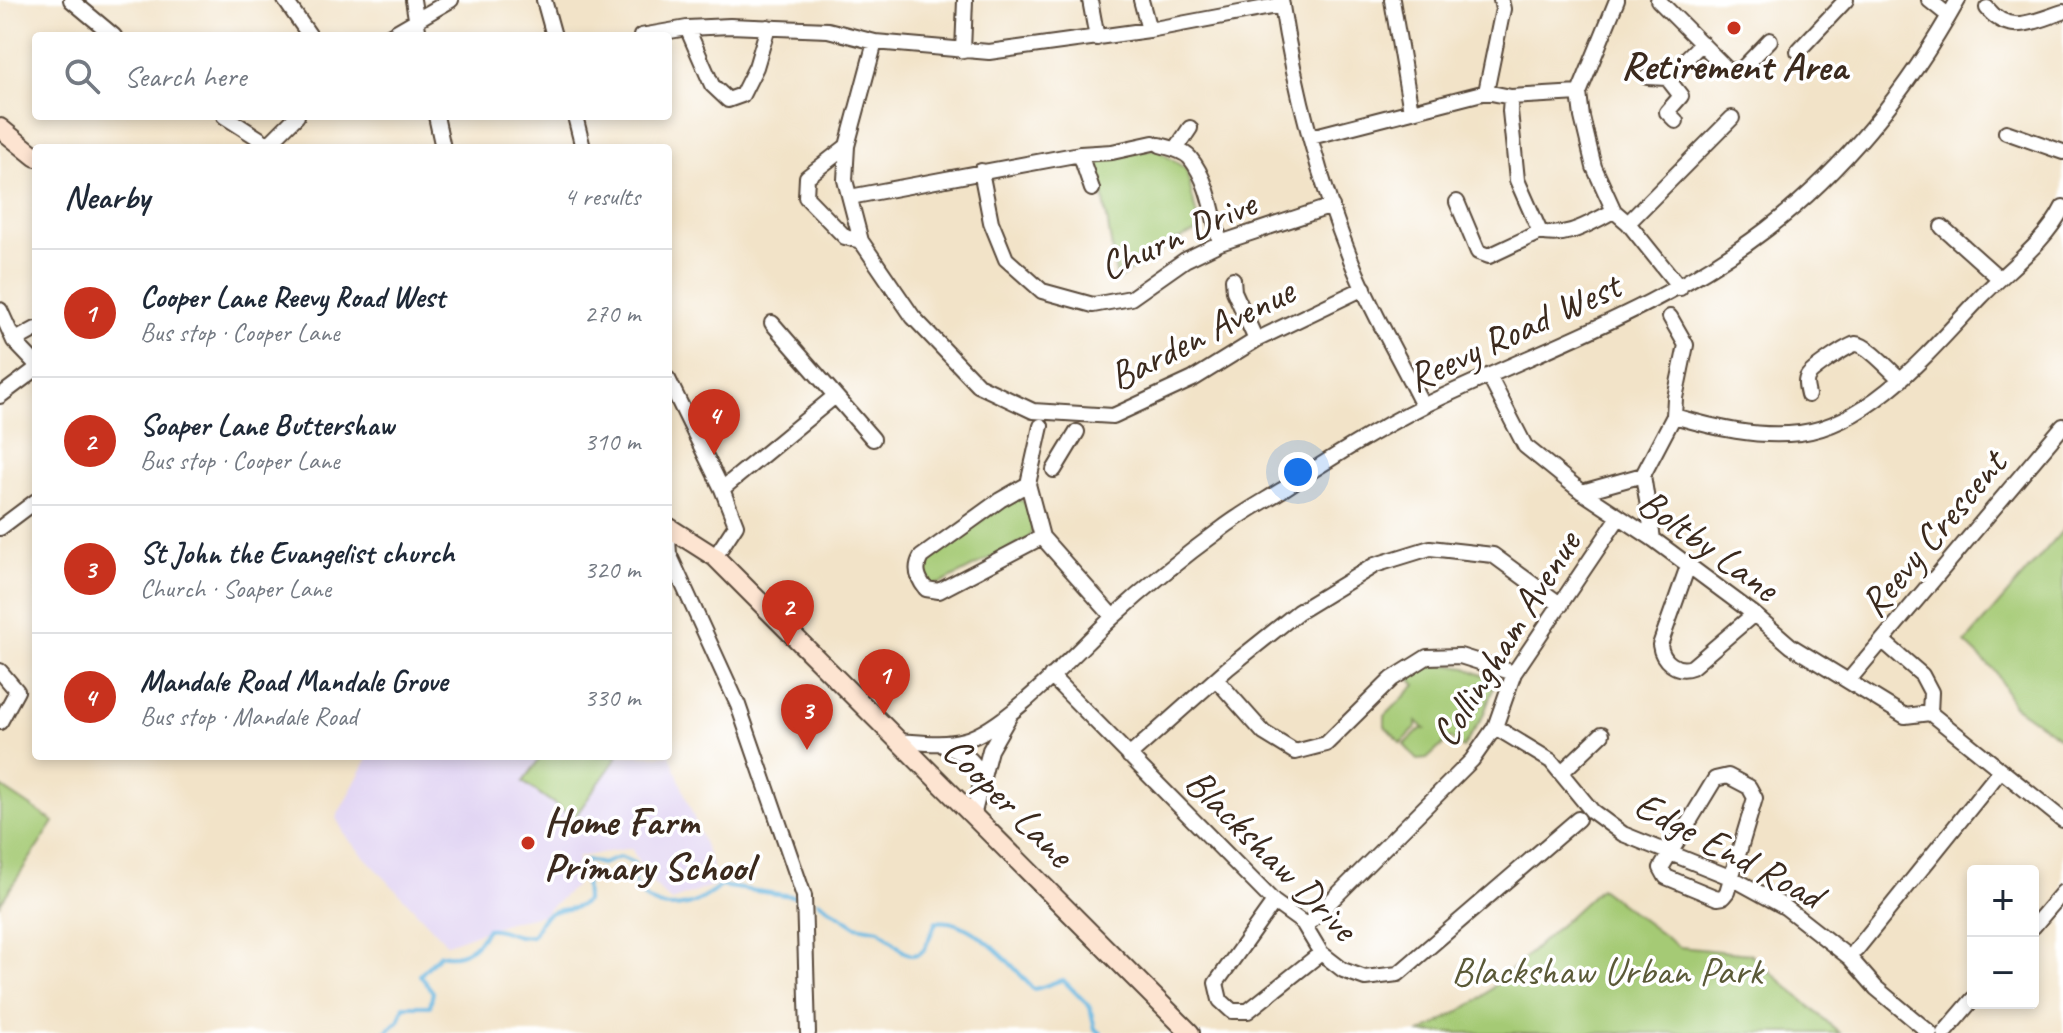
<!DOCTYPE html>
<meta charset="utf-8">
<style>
:root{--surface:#fff;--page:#f2f2f3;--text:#1f2937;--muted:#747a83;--line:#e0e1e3;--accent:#c8321e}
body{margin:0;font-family:Caveat,sans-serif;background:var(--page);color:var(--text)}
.controls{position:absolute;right:24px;bottom:24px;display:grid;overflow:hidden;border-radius:8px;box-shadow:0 4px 12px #0003}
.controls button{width:72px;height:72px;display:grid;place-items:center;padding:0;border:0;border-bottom:2px solid var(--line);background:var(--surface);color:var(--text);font:40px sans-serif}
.you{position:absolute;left:1298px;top:472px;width:28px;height:28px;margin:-20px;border:6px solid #fff;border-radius:50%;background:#1a73e8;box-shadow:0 0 0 12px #1a73e833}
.badge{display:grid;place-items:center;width:52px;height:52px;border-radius:50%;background:var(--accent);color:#fff;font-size:26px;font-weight:700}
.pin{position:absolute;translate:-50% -66px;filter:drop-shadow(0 2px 4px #0008)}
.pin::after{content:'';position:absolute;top:42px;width:28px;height:24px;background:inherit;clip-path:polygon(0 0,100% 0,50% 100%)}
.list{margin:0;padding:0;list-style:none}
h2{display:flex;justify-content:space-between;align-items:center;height:104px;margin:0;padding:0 32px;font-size:34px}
h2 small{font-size:26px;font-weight:400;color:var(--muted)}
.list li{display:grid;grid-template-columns:52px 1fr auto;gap:24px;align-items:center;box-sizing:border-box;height:128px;padding:0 32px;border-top:2px solid var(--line)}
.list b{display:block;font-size:30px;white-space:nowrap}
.list p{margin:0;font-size:26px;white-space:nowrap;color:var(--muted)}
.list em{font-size:26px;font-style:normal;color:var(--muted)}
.icon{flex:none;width:44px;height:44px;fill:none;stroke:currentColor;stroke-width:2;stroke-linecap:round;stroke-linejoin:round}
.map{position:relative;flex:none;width:2063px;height:1033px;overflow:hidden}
.search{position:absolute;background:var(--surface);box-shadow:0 4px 12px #0003;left:32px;top:32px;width:640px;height:88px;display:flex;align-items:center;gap:20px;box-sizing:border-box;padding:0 28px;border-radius:8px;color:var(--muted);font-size:30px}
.panel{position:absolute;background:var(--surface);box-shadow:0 4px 12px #0003;left:32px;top:144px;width:640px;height:616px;border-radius:8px}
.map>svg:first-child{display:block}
.built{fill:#e1d4f3}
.green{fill:#a5ca75;stroke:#707a4a;stroke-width:2}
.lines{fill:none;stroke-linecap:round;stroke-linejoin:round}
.stream{stroke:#65b6e0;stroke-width:4}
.street-casing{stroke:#564638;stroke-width:18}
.secondary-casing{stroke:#564638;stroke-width:22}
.street{stroke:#fff;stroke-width:14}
.secondary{stroke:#fde4d1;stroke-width:18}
.poi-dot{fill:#c8321e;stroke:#fff;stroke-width:3}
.labels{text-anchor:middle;stroke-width:7;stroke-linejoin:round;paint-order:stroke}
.poi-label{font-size:40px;font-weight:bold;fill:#3b2a1e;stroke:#fff}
.street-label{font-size:40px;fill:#3b2a1e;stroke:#fff}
.park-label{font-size:40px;fill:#5b5a38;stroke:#fff}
</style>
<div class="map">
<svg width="2063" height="1033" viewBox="0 0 2063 1033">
<rect width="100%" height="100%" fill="#fff"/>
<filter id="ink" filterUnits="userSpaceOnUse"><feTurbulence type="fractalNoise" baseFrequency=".0125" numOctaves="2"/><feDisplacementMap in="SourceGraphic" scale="16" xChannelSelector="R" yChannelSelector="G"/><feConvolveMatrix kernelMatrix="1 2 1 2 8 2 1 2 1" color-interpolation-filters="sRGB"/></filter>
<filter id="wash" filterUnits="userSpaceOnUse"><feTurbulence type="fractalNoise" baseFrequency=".006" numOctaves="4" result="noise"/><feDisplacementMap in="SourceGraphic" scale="32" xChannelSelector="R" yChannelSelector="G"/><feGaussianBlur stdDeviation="1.8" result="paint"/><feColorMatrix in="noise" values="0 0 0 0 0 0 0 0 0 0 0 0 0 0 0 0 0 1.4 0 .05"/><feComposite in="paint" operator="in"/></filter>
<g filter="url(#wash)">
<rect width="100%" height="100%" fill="#f2e3c8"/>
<path class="built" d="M668 750 713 868 717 884 671 901 648 879 631 848 578 857 575 886 542 915 508 922 447 944 347 838 336 818 369 756H668Z"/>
<path class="green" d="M1156 149 1186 169 1200 230 1177 240 1117 280 1097 157Z
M1017 499 1025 502C1031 515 1036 525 1029 538L942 583 931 585 924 580 922 563 1010 500Z
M2063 530V740L2014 706 1996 672 1965 643Z
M1448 665 1466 668 1489 678 1493 689 1483 716 1463 748 1450 738 1427 759 1418 760 1404 745 1421 729H1425L1417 721V727L1401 743 1385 726V716L1416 685 1410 679 1412 674 1430 667Z
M542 756H618L574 818 523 782Z
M0 786 54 822 0 904Z
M1600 888 1679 947 1750 954 1840 1033H1421L1479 1000Z"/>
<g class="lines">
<path class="stream" d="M818 901 856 926 880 930 904 952 912 955 919 954 924 950 936 922C970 916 1013 965 1033 989 1044 988 1052 982 1063 980L1090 1007 1095 1029 1101 1033
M385 1033 399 1020 404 1006H430L433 992 420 975 440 954C462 959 476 948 487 929 506 927 510 939 532 936 536 931 539 923 543 918 556 905 572 914 586 901L585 875 580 869 587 860 602 864 620 857 634 863C629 895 656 913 687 905 699 902 712 893 721 886L799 897"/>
</g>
</g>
<g filter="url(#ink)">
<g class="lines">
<defs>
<path id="street" d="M71 0 114 36
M285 0 310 36
M413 0 419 36
M544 0 554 36
M1090 0 1097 38
M1141 0 1149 30
M1281 0C1295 92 1320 184 1355 270 1374 316 1401 361 1423 406
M1392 0 1411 111
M1617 0 1579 93 1582 117 1594 167 1614 211 1628 223 1680 288
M1658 0 1728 70H1741L1770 40
M1929 0 1949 16
M1987 8C2009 36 2034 21 2063 12
M687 28 712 85 728 100 742 95 756 67 768 27
M389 36 451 0
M641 36 687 28 730 26 828 30 875 42 989 52 1149 30 1282 5
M875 42 847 146 845 180 861 241 913 317 978 385 1033 411 1113 416 1193 379 1256 340 1364 288
M963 51 965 0
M1798 51 1846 0
M1647 77 1667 78
M1486 92 1503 9 1501 0
M1511 97 1510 111 1517 180 1540 232C1568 239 1589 223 1614 211
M224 116 274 148
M436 116 443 148
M575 116 583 148
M1676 121 1667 112 1681 96 1667 78 1702 43
M2006 132 2063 152
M1311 137 1486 92 1511 97 1579 93
M1160 145C1170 148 1183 150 1190 158 1209 181 1213 216 1220 243
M847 146 807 177 806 197 845 237 861 241
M265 148 297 116
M1176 149 1190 128
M1080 154 1092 189
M981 171 991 222 1006 259 1042 291 1093 305 1131 298 1185 260 1220 243 1332 206
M850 197 1080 154 1112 152 1153 143
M1457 202 1478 252 1489 256 1540 232
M1628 223 1732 118
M1942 227 1999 278
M1233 279 1234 291 1256 340
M0 310 14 341 36 364
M772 323 873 439
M14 341 36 329
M1489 376 1525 446 1582 492 1653 539 1754 614 1791 646 1905 716 1930 713 2063 820
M668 379 722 489 736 525 715 557
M1808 395C1807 389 1804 382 1808 376 1812 370 1848 345 1856 344 1867 344 1892 372 1901 380
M0 396 36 369
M1674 416C1715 428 1757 438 1800 433 1872 424 1934 346 1981 297 2008 269 2046 242 2063 207
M1041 426 1028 484 1042 537 1113 617
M1054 470 1077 432
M1028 484 1000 500 921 557C914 569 918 579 926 589L939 591 1042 537
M722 489 835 396
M1582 492 1643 475
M0 528 36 501
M1653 539 1643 475 1674 416 1675 398 1686 345 1670 317
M668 540 669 554 738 705 804 896 808 1033
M1688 566 1660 645C1662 661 1677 673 1692 667L1754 614
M1883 641 1922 675 1931 692 1930 713
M0 671 17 691 0 722
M1051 676 1274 902 1303 923 1321 953 1343 970 1365 978 1398 974 1578 819
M1216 679 1264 733 1295 752 1326 744 1392 679 1427 657 1460 656 1514 673
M1849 680 2063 426
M1495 727 1551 761 1592 811 1623 834 1732 878 1785 907 1850 958 1876 988 1930 1033
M897 741C919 742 942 746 964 740 1007 729 1077 650 1112 618 1146 587 1183 557 1220 530 1239 515 1261 503 1282 490 1328 460 1375 430 1425 405 1541 349 1664 308 1767 229 1846 168 1910 86 1958 0
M944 746C964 752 972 758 982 776
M1129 756 1228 668 1298 612 1375 565 1430 548 1493 555 1561 605
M1562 772 1602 734
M1728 776 1749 787 1755 798 1727 892 1723 897 1717 898 1666 877 1661 868 1715 779Z
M973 816 990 750 1010 715
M1274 902 1216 983 1220 1000 1232 1011H1248L1321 953
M1306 926 1472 760 1495 727 1514 673 1619 517
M2033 927 2063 892
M1856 950 2000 771
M1944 1033 1973 999"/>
<path id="secondary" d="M0 128 36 157
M668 527 715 557 1190 1033"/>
</defs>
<use href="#street" class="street-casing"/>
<use href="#secondary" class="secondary-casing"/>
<use href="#street" class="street"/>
<use href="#secondary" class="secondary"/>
</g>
</g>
<g class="poi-dot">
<circle cx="1734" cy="28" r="8"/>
<circle cx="528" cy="843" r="8"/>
</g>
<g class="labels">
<g class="poi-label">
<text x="1734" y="79">Retirement Area</text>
<text x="544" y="834" text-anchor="start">Home Farm<tspan x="544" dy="46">Primary School</tspan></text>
</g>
<g class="street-label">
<text transform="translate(1177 234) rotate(-24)" y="14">Churn Drive</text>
<text transform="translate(1513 331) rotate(-25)" y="14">Reevy Road West</text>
<text transform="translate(1201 333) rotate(-27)" y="14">Barden Avenue</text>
<text transform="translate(1932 533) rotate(-50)" y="14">Reevy Crescent</text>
<text transform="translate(1709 544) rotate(36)" y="14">Boltby Lane</text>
<text transform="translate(1505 638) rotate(-58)" y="14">Collingham Avenue</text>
<text transform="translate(1009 801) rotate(45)" y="14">Cooper Lane</text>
<text transform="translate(1729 849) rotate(28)" y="14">Edge End Road</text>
<text transform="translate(1272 854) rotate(45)" y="14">Blackshaw Drive</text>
</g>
<g class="park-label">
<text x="1607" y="984">Blackshaw Urban Park</text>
</g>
</g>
</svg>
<div class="controls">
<button>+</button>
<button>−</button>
</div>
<div class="you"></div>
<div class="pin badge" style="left:884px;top:715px">1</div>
<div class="pin badge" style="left:788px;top:646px">2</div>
<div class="pin badge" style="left:807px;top:750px">3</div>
<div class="pin badge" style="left:714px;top:455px">4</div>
<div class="search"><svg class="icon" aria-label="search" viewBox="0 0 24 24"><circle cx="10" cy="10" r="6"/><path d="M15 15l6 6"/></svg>Search here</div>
<section class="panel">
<h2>Nearby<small>4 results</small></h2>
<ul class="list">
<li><span class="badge">1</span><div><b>Cooper Lane Reevy Road West</b><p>Bus stop · Cooper Lane</p></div><em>270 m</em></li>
<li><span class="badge">2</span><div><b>Soaper Lane Buttershaw</b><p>Bus stop · Cooper Lane</p></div><em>310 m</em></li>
<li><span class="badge">3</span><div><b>St John the Evangelist church</b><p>Church · Soaper Lane</p></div><em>320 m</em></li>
<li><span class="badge">4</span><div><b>Mandale Road Mandale Grove</b><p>Bus stop · Mandale Road</p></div><em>330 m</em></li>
</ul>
</section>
</div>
